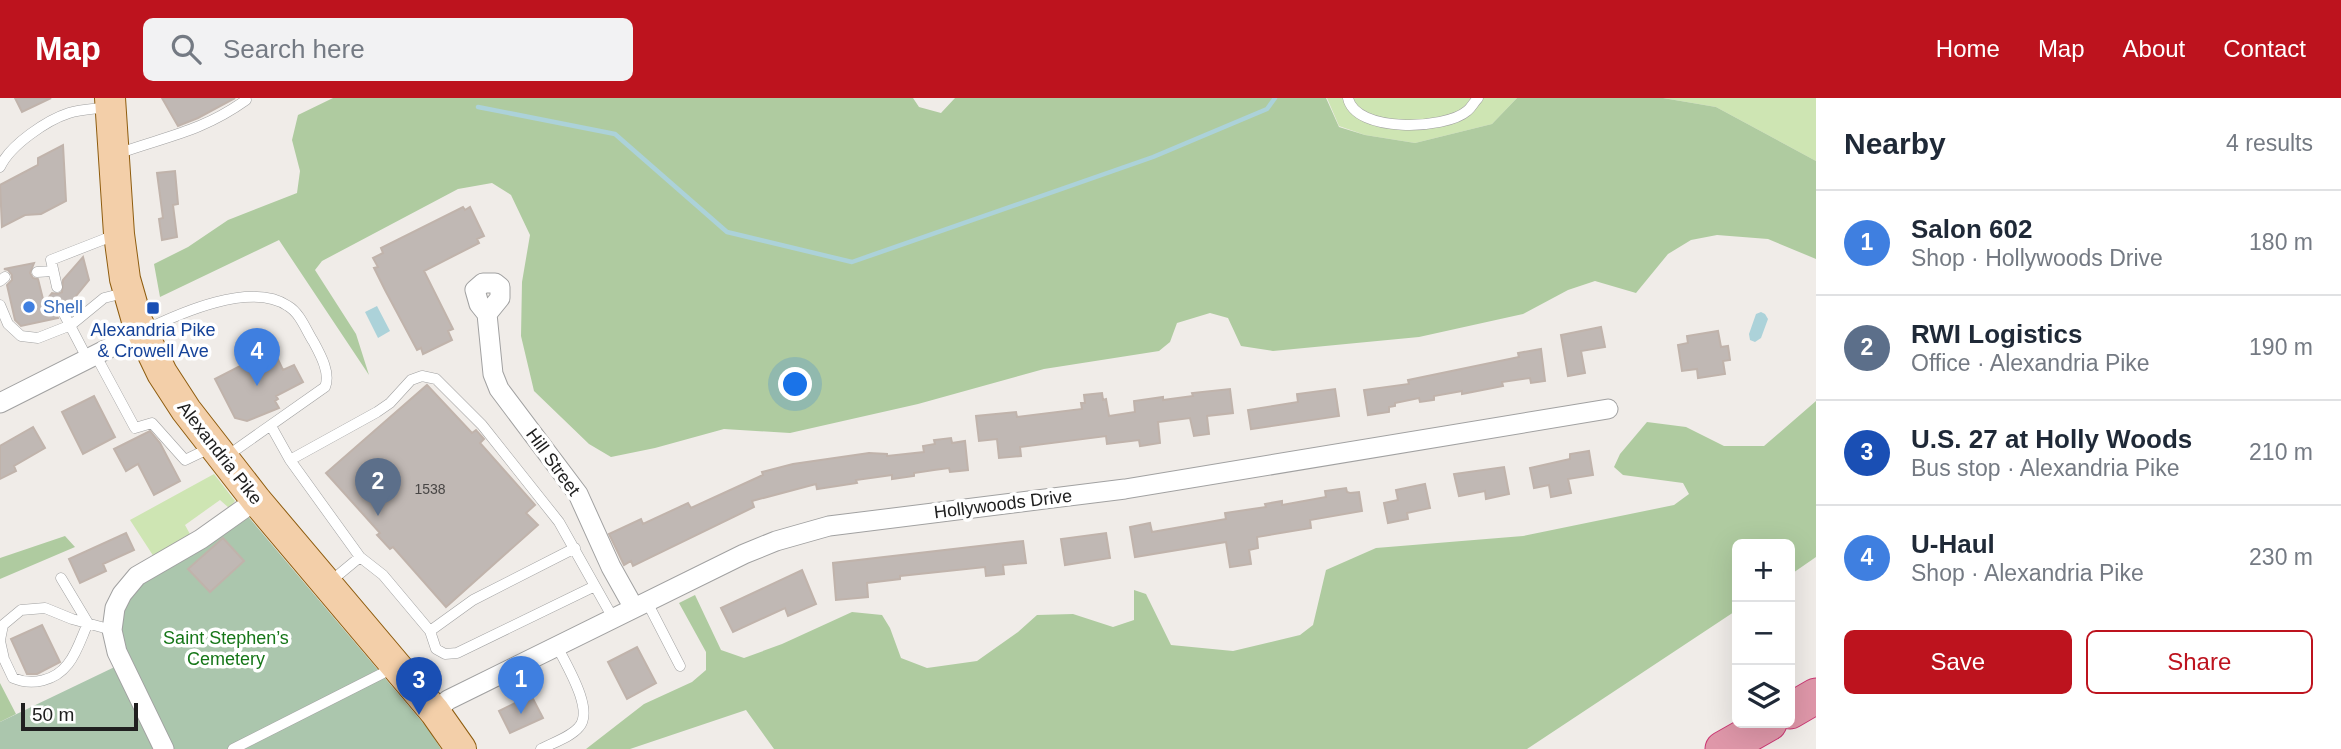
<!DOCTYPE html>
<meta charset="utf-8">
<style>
:root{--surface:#fff;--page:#f2f2f3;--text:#1f2937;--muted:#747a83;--line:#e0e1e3;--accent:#bd131e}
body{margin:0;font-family:Helvetica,sans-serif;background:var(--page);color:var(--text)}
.controls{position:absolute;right:21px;bottom:21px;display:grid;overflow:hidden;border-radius:10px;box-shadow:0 7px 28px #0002}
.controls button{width:63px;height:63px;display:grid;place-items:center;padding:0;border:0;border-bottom:2px solid var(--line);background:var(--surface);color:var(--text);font:35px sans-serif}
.scale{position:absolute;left:21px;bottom:18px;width:117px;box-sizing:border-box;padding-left:7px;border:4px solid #202020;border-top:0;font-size:19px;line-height:24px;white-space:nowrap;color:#202020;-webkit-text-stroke:5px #fff;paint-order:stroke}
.you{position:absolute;left:796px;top:287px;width:24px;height:24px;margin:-18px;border:5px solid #fff;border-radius:50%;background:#1a73e8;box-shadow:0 0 0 10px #1a73e833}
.badge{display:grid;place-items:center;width:46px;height:46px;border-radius:50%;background:var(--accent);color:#fff;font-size:23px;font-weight:700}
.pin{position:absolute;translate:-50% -58px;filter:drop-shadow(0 2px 4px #0008)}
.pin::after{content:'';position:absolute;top:37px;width:24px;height:21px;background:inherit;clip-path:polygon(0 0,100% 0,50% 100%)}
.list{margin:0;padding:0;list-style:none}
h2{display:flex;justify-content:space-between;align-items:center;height:91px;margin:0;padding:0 28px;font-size:30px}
h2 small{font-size:23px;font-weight:400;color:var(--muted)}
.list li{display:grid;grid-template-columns:46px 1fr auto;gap:21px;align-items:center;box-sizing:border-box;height:105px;padding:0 28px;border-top:2px solid var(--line)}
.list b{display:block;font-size:26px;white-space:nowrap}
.list p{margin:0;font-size:23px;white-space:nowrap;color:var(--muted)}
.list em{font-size:23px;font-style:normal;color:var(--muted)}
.actions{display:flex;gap:14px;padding:21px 28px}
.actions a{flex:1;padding:16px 0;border:2px solid var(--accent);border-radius:10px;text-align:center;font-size:24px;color:var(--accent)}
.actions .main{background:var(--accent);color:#fff}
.icon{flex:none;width:38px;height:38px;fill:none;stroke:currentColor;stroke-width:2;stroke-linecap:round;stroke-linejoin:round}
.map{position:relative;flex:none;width:1816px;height:651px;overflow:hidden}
header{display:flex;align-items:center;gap:42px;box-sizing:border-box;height:98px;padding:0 35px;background:var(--accent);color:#fff}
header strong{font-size:33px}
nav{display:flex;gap:38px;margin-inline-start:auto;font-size:24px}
.search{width:490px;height:63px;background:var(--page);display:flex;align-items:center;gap:18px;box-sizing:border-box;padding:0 24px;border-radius:10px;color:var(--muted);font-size:26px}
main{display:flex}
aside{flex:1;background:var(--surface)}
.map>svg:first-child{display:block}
.grass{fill:#cee5b3}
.forest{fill:#afcba0}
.cemetery{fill:#abc6ad}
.water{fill:#acd2d9}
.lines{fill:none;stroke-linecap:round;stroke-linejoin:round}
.stream{stroke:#acd2d9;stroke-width:4.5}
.building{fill:#c0b8b4;stroke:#c0b3ab;stroke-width:2}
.lane-casing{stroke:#a1a1a1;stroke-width:11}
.street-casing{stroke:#a1a1a1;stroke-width:21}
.primary-casing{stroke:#8e5c0e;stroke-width:32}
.highway-casing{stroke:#cb3773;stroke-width:37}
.lane{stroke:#fff;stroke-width:10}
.street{stroke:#fff;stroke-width:19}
.primary{stroke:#f3cfa9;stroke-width:30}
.highway{stroke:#df97a9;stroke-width:35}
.shop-dot{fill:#3f7fe0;stroke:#fff;stroke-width:2.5}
.transit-dot{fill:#1a4fb4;stroke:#fff;stroke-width:2.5}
.labels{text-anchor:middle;stroke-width:7;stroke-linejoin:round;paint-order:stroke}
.number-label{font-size:14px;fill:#484645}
.shop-label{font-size:18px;fill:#366cbe;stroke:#fff;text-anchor:start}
.transit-label{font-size:18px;fill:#164399;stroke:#fff}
.street-label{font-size:18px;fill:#202020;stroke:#fff}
.park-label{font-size:18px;fill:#167618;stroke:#fff}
</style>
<header>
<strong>Map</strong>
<div class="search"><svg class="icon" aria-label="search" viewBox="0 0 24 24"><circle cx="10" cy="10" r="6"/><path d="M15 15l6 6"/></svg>Search here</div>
<nav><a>Home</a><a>Map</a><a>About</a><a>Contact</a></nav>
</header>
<main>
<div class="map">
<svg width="1816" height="651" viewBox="0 0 1816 651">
<rect width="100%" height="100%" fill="#f0ece8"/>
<path class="grass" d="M1327 0H1517L1492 26 1415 45 1365 37 1339 28Z
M1663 0H1816V63L1716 9Z
M214 376 235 403 229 410 220 402 185 427 191 438 154 459 130 422Z"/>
<path class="forest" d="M333 0H913L919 9 941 15 955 0H1326L1339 29 1365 37 1415 45 1492 26 1517 0H1663L1716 9 1816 63V161L1768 141 1717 137 1691 142 1668 156 1636 195 1595 183 1568 192 1523 216 1419 239 1273 253 1241 248 1228 220 1210 215 1177 225 1170 244 1159 253 1044 271 918 306 790 335 724 331 655 350 611 359 589 346 534 293 521 238 522 184 530 137 511 97 492 85 458 91 322 163 315 172 356 236 369 277 279 142 160 199 154 166 188 149 228 122 297 95 300 73 292 42 298 17Z
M1816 303V459L1790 477V446H1737V512L1527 651H774L746 612 630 651H586L644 606 692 584 706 572V554L679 505 695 497 721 552 744 560 782 546 852 514 882 517 890 530 901 560 927 570 977 563 1018 534 1037 517 1073 516 1113 529 1134 522V492L1146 496 1171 547 1233 553 1300 537 1313 527 1326 472 1376 450 1523 438 1674 407 1689 396 1683 385 1623 377 1614 369 1620 356 1647 324 1686 329 1724 348H1764Z
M65 438 75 449 0 481V460Z
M0 585 16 616 0 624Z"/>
<path class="cemetery" d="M246 416 429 632 441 651H0V624L125 564 116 528 134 488Z"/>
<path class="water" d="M377 208 390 233 378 240 365 214Z
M1761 214 1765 216 1768 221 1761 240 1755 244 1750 242 1749 236 1756 216Z"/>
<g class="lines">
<path class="stream" d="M478 9 615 36 727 134 852 164 1153 59 1267 11 1275 0"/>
</g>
<path class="building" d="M15 0H51L22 14Z
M162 0H235L198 20 178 28Z
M63 47 66 103 41 116 25 117 2 129 0 87 38 67V60Z
M175 73 178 106 173 107 177 139 162 142 159 121 163 120 157 75Z
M463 109 465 112 470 109 484 138 477 141 479 145 424 173 453 231 448 233 452 242 423 256 421 250 417 252 385 192 374 170 378 169 373 160 383 155 381 150Z
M83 159 89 182 68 208 63 207 57 209 56 214 58 220 21 228 15 222 7 187 12 182V177L8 172 4 171 34 165 30 175 33 180 38 181 44 205 52 195 58 196 62 194 63 182Z
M1601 229 1605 249 1581 253 1585 275 1568 278 1561 237Z
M1718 233 1721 249 1728 248 1730 262 1723 263 1725 276 1698 280 1697 271 1682 273 1678 247 1688 245 1687 238Z
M273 251 283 272 294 267 303 284 276 298 278 301 275 303 279 310 247 323 235 320 215 281Z
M1541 251 1545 283 1531 285 1530 280 1502 284 1503 288 1462 296V293L1434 298V302L1420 304 1419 300 1395 305V308L1389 309V314L1368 317 1364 292 1409 286 1408 282 1519 259 1518 255Z
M427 287 472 335 476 332 484 341 480 345 535 407 526 415 538 427 446 509 393 449 390 451 377 437 380 435 326 375Z
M1230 291 1233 315 1207 318 1209 336 1194 338 1190 320 1158 324 1160 345 1140 348 1139 342 1107 346 1106 338 1020 349 1021 358 999 360 997 341 979 343 976 318 1016 314 1017 319 1082 311 1081 305H1085L1084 297 1102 295 1103 302 1106 301 1109 318 1135 314 1134 303 1163 299V302L1193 298 1192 295Z
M1335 291 1339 318 1251 331 1248 312 1298 304 1297 296Z
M94 298 115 339 83 356 62 314Z
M33 329 45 350 14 368 16 373 0 381V348Z
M150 333 160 345 180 383 154 397 138 366 126 373 114 351Z
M951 340 952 345 965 343 968 372 950 374 949 370 934 372 914 375V378L892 381V377L856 382 857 385 817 391 816 386 752 403 754 409 633 468 631 463 624 467 609 436 641 421 643 426 688 405 691 410 763 377 762 374 793 366 869 355 887 356V358L924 354 923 348 935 346 934 342Z
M1589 353 1593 377 1568 381 1571 395 1551 399 1549 387 1534 390 1530 370 1570 361V356Z
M1504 369 1509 396 1486 401 1485 393 1459 398 1454 376Z
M1425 386 1430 410 1407 415 1408 421 1388 425 1384 405 1398 402 1396 392Z
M1346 390 1347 394 1350 395 1359 394 1362 413 1310 422 1311 430 1257 439 1258 450 1249 452 1251 466 1230 469 1226 444 1135 459 1130 429 1150 425 1152 434 1175 430 1226 421 1225 415 1266 409 1265 406 1282 403V407L1326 399 1325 393Z
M126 435 134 452 103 466 106 473 80 485 69 461Z
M1106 435 1110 460 1065 467 1061 441Z
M223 440 244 463 210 494 188 471Z
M1023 443 1026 465 1003 467 1004 476 986 478 985 469 900 478V481L867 485 868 499 836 502 833 465Z
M802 472 816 506 788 518 785 510 733 534 721 510Z
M42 527 60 564 37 576H27L11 541Z
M637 549 656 585 627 601 608 564Z
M531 597 543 620 510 635 499 613Z"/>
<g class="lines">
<defs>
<path id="lane" d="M1348 0C1355 35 1445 32 1467 13 1471 10 1474 4 1478 0
M117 56C167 38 201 34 246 2
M0 69C10 47 47 22 69 15 81 11 96 11 108 9
M37 174 53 173
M0 183 5 179
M57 189 51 162 115 137
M0 207 8 226 21 238 38 240 71 227 104 200 124 195
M63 214 87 260
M143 233C180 215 251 183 288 208 300 215 306 232 313 243 320 256 331 275 325 289L227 358
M95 256 135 330 152 325 185 362 210 350
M271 328 290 362
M575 450 473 502 430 533 436 551 445 556 457 555 595 488
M61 480 88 525
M331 483 360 459
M647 504 680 568
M430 533 383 477 360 459 290 362 377 314 390 305 411 282 422 278 436 281 482 327 559 424 613 520
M0 542 3 527 21 512 45 510 72 521 112 532
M0 543 4 561 13 580C32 588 55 583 68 566 77 555 82 538 88 525
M233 651 393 570
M541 651C552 645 571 639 579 629 595 612 565 565 557 548"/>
<path id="street" d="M487 216 479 206 475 192 483 185H495L500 189V200L487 216 493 276 499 291 578 396 611 469 634 510
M0 305 141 234
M435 614 448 602 744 456 776 443 829 428 1125 391 1608 311
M164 651 117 554 112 532 115 510 122 496 137 478 201 441 256 402"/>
<path id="primary" d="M110 0 119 136 125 181 137 223 162 275 186 312 256 402 435 614 461 651"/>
<path id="highway" d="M1790 613 1816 598
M1723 651 1769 625"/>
</defs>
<use href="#lane" class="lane-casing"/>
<use href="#street" class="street-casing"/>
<use href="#primary" class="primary-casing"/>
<use href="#highway" class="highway-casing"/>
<use href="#lane" class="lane"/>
<use href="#street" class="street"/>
<use href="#primary" class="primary"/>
<use href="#highway" class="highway"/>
</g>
<circle class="shop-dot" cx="29" cy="209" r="7"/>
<rect class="transit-dot" x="146" y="203" width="14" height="14" rx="3.5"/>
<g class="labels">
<g class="number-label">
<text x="430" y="396">1538</text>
</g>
<g class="shop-label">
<text x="43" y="215">Shell</text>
</g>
<g class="transit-label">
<text x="153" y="238">Alexandria Pike<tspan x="153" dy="21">&amp; Crowell Ave</tspan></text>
</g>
<g class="street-label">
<text transform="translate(220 355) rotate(52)" y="6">Alexandria Pike</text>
<text transform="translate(553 364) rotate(54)" y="6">Hill Street</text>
<text transform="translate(1003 406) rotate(-7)" y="6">Hollywoods Drive</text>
</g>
<g class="park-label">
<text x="226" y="546">Saint Stephen’s<tspan x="226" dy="21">Cemetery</tspan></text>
</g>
</g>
</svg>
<div class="controls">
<button>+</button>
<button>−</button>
<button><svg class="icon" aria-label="layers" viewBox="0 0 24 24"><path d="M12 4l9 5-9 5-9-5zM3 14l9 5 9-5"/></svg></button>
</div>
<div class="scale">50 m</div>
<div class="you"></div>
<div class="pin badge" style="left:521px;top:616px;background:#3f7fe0">1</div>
<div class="pin badge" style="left:378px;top:418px;background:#5c6f8a">2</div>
<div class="pin badge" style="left:419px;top:617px;background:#1a4fb4">3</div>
<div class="pin badge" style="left:257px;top:288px;background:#3f7fe0">4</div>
</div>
<aside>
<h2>Nearby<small>4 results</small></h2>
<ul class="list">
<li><span class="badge" style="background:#3f7fe0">1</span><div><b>Salon 602</b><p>Shop · Hollywoods Drive</p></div><em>180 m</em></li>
<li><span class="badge" style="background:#5c6f8a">2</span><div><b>RWI Logistics</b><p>Office · Alexandria Pike</p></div><em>190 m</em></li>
<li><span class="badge" style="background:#1a4fb4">3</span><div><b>U.S. 27 at Holly Woods</b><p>Bus stop · Alexandria Pike</p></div><em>210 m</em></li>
<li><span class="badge" style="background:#3f7fe0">4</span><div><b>U-Haul</b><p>Shop · Alexandria Pike</p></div><em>230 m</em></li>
</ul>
<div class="actions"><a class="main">Save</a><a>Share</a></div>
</aside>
</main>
